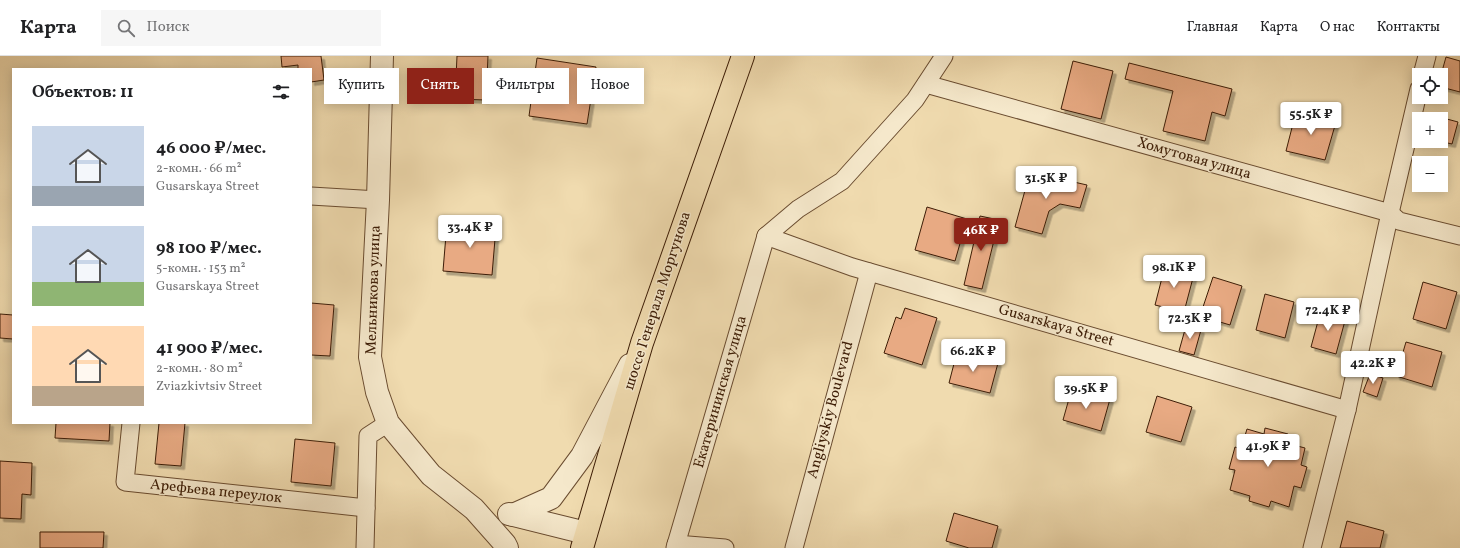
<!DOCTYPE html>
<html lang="ru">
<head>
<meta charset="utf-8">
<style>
	body { margin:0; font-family:Vollkorn,serif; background:#f6f6f6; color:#202124; height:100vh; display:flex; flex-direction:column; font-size:15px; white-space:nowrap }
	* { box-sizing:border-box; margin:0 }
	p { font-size:13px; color:#757577 }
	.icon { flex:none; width:22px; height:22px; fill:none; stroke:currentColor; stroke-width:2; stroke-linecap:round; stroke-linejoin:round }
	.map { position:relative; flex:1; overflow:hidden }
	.sheet { position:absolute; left:12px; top:12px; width:300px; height:356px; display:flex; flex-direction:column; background:#fff; border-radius:0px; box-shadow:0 2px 10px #0003 }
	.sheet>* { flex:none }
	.top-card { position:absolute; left:324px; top:12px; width:380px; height:36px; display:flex; gap:8px }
	.controls { position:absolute; left:1412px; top:12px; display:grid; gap:8px }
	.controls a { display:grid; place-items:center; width:36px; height:36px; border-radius:0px; background:#fff; box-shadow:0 2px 10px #0003; font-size:20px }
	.price { position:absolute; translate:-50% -34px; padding:0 9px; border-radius:4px; background:#fff; color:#222; font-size:13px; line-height:26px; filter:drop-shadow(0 1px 2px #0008) }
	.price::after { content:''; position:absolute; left:50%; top:24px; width:12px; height:9px; margin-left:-6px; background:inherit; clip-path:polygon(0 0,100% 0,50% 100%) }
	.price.on { background:#8f2418; color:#fff }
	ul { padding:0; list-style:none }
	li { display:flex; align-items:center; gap:12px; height:100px; padding:0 20px }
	li span { display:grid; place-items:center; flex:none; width:112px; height:80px; border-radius:0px; color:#555 }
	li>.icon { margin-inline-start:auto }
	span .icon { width:48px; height:48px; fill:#fffc; stroke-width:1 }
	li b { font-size:17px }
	h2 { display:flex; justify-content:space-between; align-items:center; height:48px; padding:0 20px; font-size:17px }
	.chip { padding:0 14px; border-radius:0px; background:#fff; box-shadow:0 2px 10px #0003; font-size:14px; line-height:36px }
	.chip.on { background:#8f2418; color:#fff }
	header { display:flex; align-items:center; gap:24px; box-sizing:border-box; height:56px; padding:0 20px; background:#fff; border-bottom:1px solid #e0e0e0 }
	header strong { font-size:19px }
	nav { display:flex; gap:22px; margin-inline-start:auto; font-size:14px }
	.search { width:280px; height:36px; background:#f6f6f6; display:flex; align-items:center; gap:10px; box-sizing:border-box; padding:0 14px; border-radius:0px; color:#757577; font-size:15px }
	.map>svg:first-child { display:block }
	.building { fill:#e8aa83; stroke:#3d1d06; filter:url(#shadow) }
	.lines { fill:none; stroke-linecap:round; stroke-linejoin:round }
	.minor-casing { stroke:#6a4c30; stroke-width:19 }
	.tertiary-casing { stroke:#6a4c30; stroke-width:24 }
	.primary-casing { stroke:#3d1d06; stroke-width:24 }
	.minor { stroke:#f5e8cb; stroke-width:17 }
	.tertiary { stroke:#f5e8cb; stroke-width:22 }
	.primary { stroke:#f0dbaf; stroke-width:22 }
	.labels { text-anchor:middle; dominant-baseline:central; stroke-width:3; stroke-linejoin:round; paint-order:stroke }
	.street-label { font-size:15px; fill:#3d1d06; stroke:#f5e8cb }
</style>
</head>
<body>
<header>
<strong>Карта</strong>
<div class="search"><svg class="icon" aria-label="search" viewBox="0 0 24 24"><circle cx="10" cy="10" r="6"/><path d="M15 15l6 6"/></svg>Поиск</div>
<nav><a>Главная</a><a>Карта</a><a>О нас</a><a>Контакты</a></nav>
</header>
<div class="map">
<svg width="1460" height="492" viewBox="0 0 1460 492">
	<defs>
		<filter id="shadow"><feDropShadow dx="3.5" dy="3.5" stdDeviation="0" flood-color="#0004"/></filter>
	</defs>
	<rect width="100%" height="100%" fill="#f0dbaf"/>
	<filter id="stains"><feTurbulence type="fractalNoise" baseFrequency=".005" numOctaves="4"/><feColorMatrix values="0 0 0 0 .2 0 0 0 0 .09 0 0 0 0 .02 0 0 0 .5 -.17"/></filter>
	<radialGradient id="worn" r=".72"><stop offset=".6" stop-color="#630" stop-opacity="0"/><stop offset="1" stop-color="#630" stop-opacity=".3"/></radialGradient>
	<g class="building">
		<path d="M281 0H321L324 24 311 26V13H298V9L282 11Z"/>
		<path d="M457 0H488L486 44 455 43Z"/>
		<path d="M1446 1 1460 5V36L1441 31V19Z"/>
		<path d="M537 2 596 11 587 68 529 60Z"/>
		<path d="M1073 5 1113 15 1101 63 1061 53Z"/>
		<path d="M1129 7 1232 33 1225 60 1212 56 1205 85 1163 75 1173 35 1125 23Z"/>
		<path d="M1296 56 1336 66 1325 104 1286 95Z"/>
		<path d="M1432 59 1458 66 1452 88 1439 85H1441V63H1430Z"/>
		<path d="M1030 116 1087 129 1080 152 1060 148 1049 155 1042 178 1015 171Z"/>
		<path d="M927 151 967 163 955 205 915 194Z"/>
		<path d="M980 160 999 164 982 233 964 229Z"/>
		<path d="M447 167 496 171 492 219 443 215Z"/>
		<path d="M1165 210 1194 218 1184 256 1155 249Z"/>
		<path d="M1213 221 1242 230 1230 269 1200 260Z"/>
		<path d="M1423 226 1457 236 1446 273 1413 263Z"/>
		<path d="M1265 238 1294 246 1285 282 1256 274Z"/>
		<path d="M311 247 334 249 330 300 311 299Z"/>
		<path d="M905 252 937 262 922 309 884 297 896 261 901 263Z"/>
		<path d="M1321 254 1346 261 1336 298 1311 291Z"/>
		<path d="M0 258 13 259V283L0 282Z"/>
		<path d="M1186 270 1201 274 1194 299 1179 295Z"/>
		<path d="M1406 286 1442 296 1432 331 1396 320Z"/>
		<path d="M957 296 998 307 990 337 949 327Z"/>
		<path d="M1370 318 1383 322 1377 341 1363 336Z"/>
		<path d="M1072 332 1110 343 1101 375 1063 364Z"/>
		<path d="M1157 340 1192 351 1181 386 1146 376Z"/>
		<path d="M56 367H110L109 385 55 382Z"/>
		<path d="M159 367H185L181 410 155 408Z"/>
		<path d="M1265 372 1288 378 1286 387 1305 392 1301 409 1307 411 1301 432 1294 430 1289 451 1271 445 1269 451 1249 445 1250 440 1230 434 1235 414 1229 413 1235 391 1241 393 1247 373 1264 378Z"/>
		<path d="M295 383 335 387 331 430 291 426Z"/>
		<path d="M0 405 32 407 31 439 22 438 21 463 0 462Z"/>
		<path d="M954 457 998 470 992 492H969L946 485Z"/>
		<path d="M1347 465 1384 475 1380 492H1340Z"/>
		<path d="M40 476H104L103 492H40Z"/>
	</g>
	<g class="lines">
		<g class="minor-casing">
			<g id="minor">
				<path d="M1422 19 1427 0"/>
				<path d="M926 28 1390 157 1399 165 1460 180"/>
				<path d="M311 140 378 144"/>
				<path d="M766 180 852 211 1347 354"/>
				<path d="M766 180 798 153 842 125 915 44 944 0"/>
				<path d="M131 367 125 426 366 452"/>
				<path d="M676 488 725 492"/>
				<path d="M365 492 368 380 388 367"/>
				<path d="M675 492 766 180"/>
				<path d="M794 492 869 216"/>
				<path d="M1312 492 1347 354 1390 157 1419 33"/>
			</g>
		</g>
		<g class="tertiary-casing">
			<g id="tertiary">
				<path d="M382 0 378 144 370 301 377 336 388 367 431 419 474 453 505 488 507 492"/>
				<path d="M509 458 586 477"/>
				<path d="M513 459 551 442 582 400 630 309"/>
			</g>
		</g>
		<g class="primary-casing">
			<path id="primary" d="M582 492 642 287 743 0"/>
		</g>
		<use href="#minor" class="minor"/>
		<use href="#tertiary" class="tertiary"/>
		<use href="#primary" class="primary"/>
	</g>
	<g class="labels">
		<g class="street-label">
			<text transform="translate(1194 103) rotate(16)">Хомутовая улица</text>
			<text transform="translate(374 234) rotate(-88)">Мельникова улица</text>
			<text transform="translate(658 245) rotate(-72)">шоссе Генерала Моргунова</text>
			<text transform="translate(1056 270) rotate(16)">Gusarskaya Street</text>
			<text transform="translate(721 336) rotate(-74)">Екатерининская улица</text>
			<text transform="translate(831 354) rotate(-75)">Angliyskiy Boulevard</text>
			<text transform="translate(216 436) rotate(6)">Арефьева переулок</text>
		</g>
	</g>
	<rect width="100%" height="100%" filter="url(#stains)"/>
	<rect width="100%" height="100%" fill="url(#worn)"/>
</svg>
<div class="controls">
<a><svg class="icon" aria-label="locate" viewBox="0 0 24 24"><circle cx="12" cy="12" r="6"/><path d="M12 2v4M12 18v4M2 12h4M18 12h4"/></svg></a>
<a>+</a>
<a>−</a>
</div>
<b class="price" style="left:1311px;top:80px">55.5K ₽</b>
<b class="price" style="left:1046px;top:144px">31.5K ₽</b>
<b class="price" style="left:470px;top:193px">33.4K ₽</b>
<b class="price on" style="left:981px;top:196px">46K ₽</b>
<b class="price" style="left:1174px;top:233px">98.1K ₽</b>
<b class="price" style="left:1328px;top:276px">72.4K ₽</b>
<b class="price" style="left:1190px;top:284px">72.3K ₽</b>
<b class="price" style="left:973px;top:317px">66.2K ₽</b>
<b class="price" style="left:1373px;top:329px">42.2K ₽</b>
<b class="price" style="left:1086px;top:354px">39.5K ₽</b>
<b class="price" style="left:1268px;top:412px">41.9K ₽</b>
<div class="top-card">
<a class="chip">Купить</a>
<a class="chip on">Снять</a>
<a class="chip">Фильтры</a>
<a class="chip">Новое</a>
</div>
<section class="sheet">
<h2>Объектов: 11<svg class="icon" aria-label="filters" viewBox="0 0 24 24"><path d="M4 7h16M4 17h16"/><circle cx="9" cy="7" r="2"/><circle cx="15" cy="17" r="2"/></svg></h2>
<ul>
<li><span style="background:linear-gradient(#c9d6e8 75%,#9aa5b1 0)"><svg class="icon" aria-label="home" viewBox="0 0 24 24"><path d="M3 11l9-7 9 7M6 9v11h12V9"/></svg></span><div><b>46 000 ₽/мес.</b><p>2-комн. · 66 m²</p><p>Gusarskaya Street</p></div></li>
<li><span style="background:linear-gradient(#c9d6e8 70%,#8fb573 0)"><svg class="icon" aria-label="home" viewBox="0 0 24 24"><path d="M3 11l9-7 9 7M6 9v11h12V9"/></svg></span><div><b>98 100 ₽/мес.</b><p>5-комн. · 153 m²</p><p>Gusarskaya Street</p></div></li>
<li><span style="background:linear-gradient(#ffd9b3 75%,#b9a48a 0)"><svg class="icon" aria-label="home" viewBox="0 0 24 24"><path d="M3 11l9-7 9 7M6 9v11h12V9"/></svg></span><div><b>41 900 ₽/мес.</b><p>2-комн. · 80 m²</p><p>Zviazkivtsiv Street</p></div></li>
</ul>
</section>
</div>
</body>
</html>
